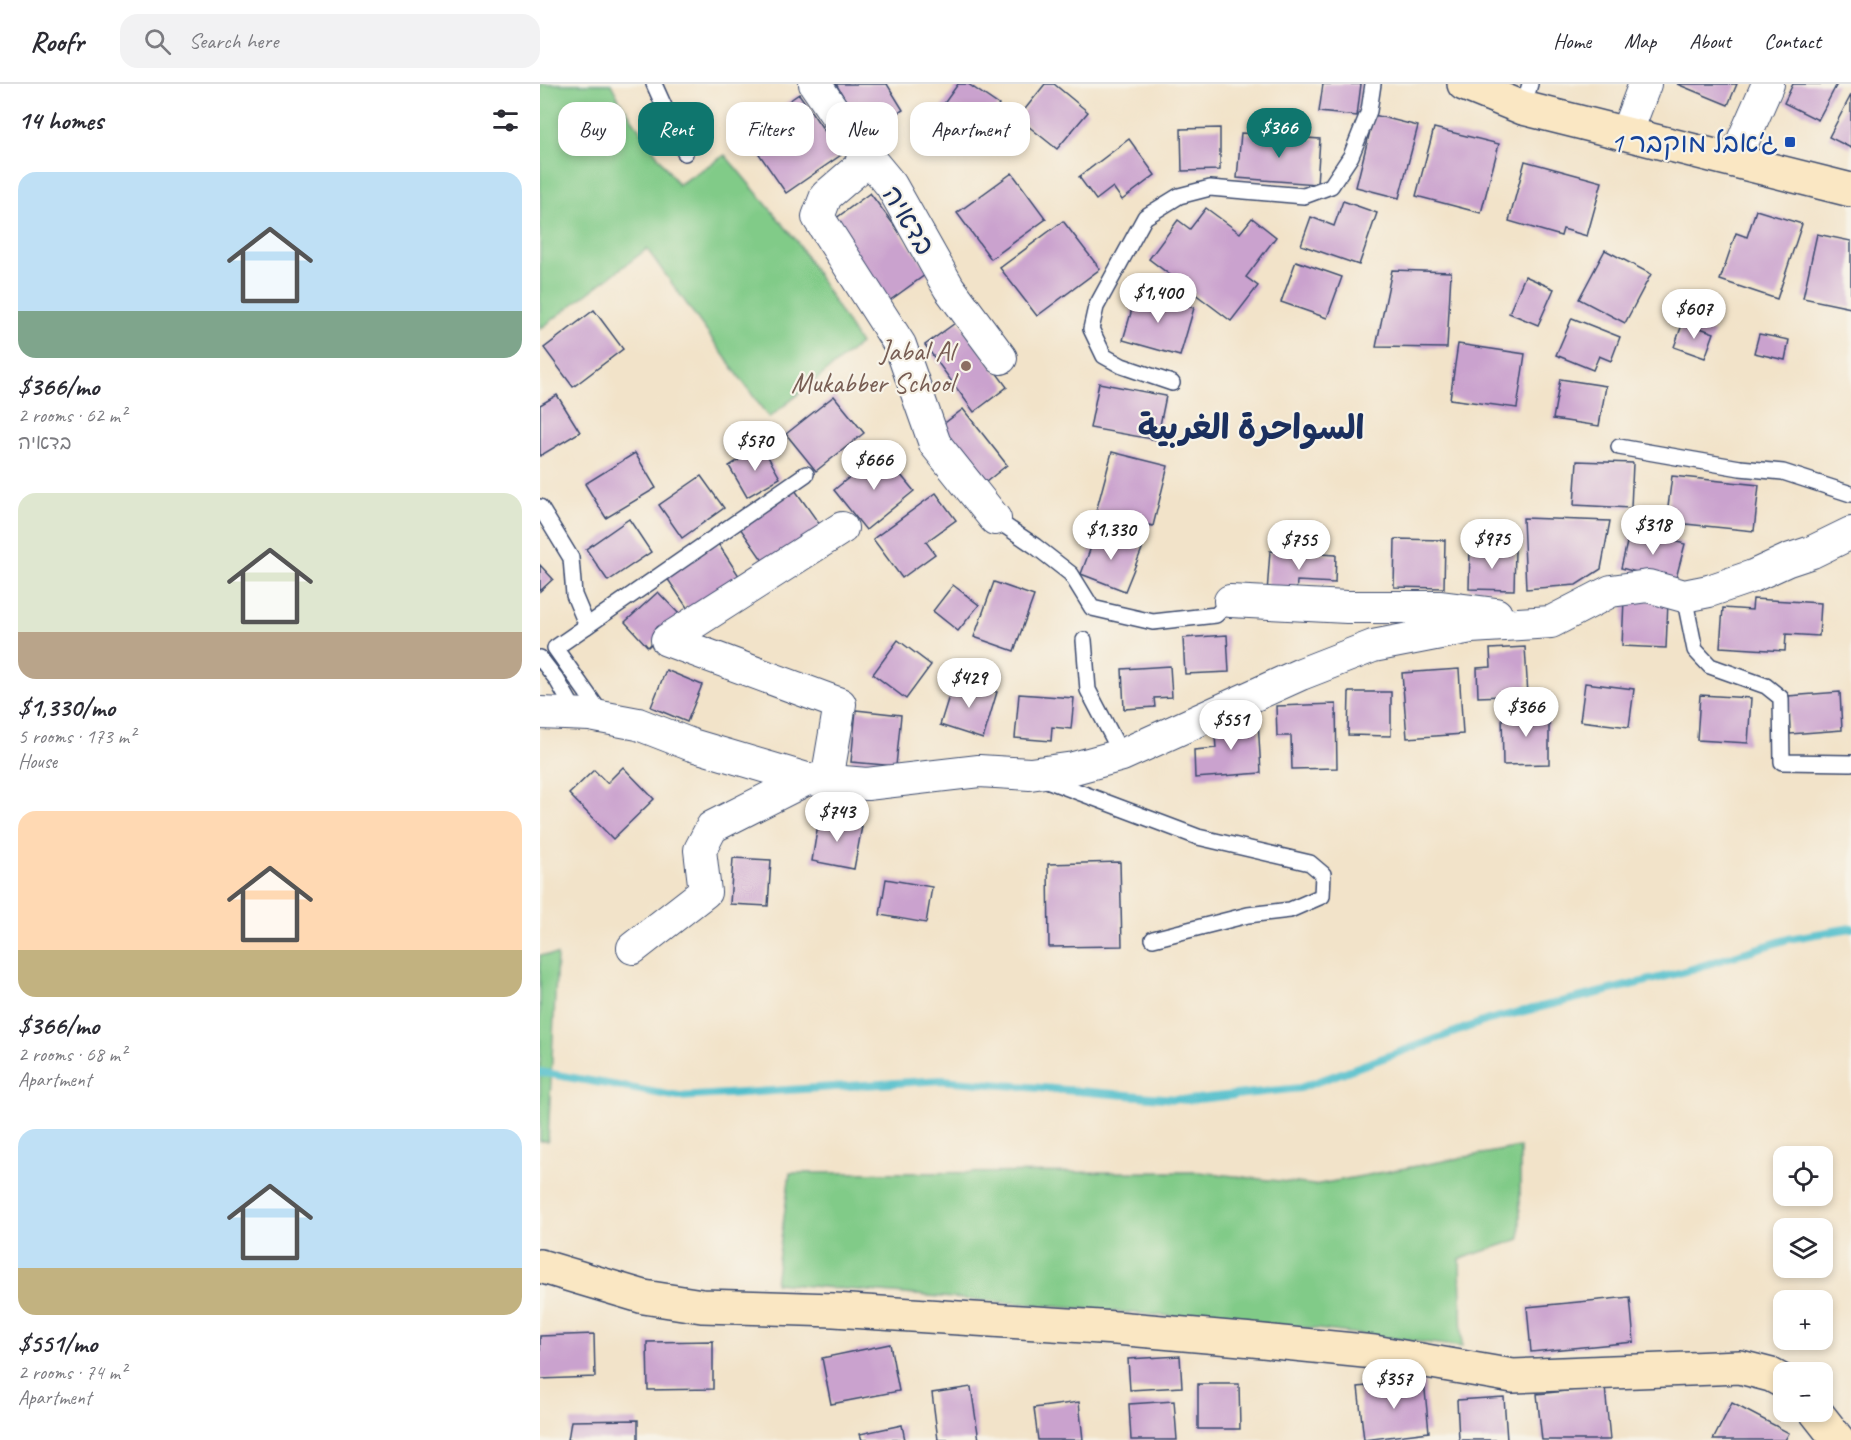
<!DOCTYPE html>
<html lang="en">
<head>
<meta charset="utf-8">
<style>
	body { margin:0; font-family:Caveat,"Playpen Sans Arabic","Playpen Sans Hebrew",sans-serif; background:#f2f2f3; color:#2b2b33; height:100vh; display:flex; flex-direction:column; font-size:22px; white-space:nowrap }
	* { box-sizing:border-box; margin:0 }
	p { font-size:20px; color:#7c7c81 }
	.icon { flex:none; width:33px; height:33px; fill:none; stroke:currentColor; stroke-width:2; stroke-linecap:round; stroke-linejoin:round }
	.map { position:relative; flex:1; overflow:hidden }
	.drawer { display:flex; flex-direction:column; background:#fff; width:540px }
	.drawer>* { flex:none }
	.banner { position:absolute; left:18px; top:18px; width:570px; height:54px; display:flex; gap:12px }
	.fabs { position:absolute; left:1233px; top:1062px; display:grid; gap:12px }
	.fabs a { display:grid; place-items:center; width:60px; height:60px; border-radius:12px; background:#fff; box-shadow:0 3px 9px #0003; font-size:30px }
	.price { position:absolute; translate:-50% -51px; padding:0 14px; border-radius:21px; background:#fff; color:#222; font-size:20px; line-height:39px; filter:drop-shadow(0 2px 3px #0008) }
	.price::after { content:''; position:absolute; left:50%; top:36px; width:18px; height:14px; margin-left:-9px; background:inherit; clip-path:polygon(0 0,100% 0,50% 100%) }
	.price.active { background:#0f766e; color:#fff }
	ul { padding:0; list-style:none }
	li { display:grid; align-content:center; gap:12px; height:318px; padding:0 18px }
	li span { display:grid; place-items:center; height:186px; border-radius:18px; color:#555 }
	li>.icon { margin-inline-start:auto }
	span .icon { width:108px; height:108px; fill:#fffc; stroke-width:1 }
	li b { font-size:26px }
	h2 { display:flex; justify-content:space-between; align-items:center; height:72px; padding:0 18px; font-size:26px }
	.pill { padding:0 21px; border-radius:18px; background:#fff; box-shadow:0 3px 9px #0003; font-size:21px; line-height:54px }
	.pill.active { background:#0f766e; color:#fff }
	header { display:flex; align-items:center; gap:36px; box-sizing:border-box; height:84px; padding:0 30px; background:#fff; border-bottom:2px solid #e1e1e2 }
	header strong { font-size:28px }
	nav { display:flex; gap:33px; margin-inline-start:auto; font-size:21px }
	.search { width:420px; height:54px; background:#f2f2f3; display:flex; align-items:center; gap:15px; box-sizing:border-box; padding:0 21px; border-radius:18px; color:#7c7c81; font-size:22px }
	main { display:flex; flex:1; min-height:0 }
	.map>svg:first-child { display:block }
	.green { fill:#81cb88; stroke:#4e7d73; stroke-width:1.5 }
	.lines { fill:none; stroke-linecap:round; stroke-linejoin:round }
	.stream { stroke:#52bfcc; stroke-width:8 }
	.building { fill:#caa2ce }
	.lane-casing { stroke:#3b4a6e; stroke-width:18 }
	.street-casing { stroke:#3b4a6e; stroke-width:34 }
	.secondary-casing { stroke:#3b4a6e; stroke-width:36 }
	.lane { stroke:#fff; stroke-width:15 }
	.street { stroke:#fff; stroke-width:32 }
	.secondary { stroke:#fae7c3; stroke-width:33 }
	.transit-dot { fill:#1a4fb4; stroke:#f7f3e8; stroke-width:2 }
	.education-dot { fill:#8d6e63; stroke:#f7f3e8; stroke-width:2 }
	.labels { text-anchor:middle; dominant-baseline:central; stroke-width:4.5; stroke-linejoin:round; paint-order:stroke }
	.transit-label { font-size:28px; fill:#164399; stroke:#f7f3e8; text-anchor:end }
	.street-label { font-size:28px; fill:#1b2f5e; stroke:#f7f3e8 }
	.education-label { font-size:28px; fill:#785e54; stroke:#f7f3e8; text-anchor:end }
	.district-label { font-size:34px; font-weight:bold; fill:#1b2f5e; stroke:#f7f3e8 }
</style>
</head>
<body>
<header>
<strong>Roofr</strong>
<div class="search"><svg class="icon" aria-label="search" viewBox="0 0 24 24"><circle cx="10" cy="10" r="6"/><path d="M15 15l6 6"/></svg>Search here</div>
<nav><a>Home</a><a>Map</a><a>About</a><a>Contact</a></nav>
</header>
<main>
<section class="drawer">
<h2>14 homes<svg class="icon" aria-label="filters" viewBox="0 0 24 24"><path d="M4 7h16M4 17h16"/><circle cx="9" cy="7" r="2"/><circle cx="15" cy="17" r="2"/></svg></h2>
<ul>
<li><span style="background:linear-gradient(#bfe0f5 75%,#7fa58c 0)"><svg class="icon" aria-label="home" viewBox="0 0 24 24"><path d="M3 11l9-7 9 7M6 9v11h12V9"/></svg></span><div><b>$366/mo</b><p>2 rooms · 62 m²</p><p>בדאיה</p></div></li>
<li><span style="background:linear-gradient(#dfe7d0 75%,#b9a48a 0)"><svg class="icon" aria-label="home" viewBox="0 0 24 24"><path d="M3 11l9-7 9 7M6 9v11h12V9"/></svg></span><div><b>$1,330/mo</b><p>5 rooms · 173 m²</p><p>House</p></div></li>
<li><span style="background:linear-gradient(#ffd9b3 75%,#c2b280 0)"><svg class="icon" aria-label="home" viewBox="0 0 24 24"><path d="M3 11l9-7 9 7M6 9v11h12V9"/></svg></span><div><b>$366/mo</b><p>2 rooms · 68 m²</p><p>Apartment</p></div></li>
<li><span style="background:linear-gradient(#bfe0f5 75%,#c2b280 0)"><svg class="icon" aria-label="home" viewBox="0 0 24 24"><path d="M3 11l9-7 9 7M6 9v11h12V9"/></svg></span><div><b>$551/mo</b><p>2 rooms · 74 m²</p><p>Apartment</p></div></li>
</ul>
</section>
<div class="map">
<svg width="1311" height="1356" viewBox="0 0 1311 1356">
	<rect width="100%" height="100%" fill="#f7f3e8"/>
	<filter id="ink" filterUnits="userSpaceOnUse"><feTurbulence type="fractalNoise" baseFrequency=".0167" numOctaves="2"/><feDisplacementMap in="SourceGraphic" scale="12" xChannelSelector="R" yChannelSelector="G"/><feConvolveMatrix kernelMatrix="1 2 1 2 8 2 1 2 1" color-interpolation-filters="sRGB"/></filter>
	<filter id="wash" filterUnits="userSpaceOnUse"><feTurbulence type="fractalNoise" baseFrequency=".008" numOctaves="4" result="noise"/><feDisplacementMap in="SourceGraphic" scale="24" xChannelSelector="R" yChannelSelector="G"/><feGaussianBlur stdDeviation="1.35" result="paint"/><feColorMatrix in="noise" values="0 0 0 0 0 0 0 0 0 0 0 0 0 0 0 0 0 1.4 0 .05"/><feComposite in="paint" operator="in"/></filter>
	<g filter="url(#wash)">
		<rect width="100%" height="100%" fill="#f2e3c9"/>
		<g class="green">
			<path d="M0 0H71L80 17 138 101 185 71 256 156 320 260 229 334 107 165 0 245Z"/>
			<path d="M0 871H17L8 1057H0Z"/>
			<path d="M980 1063V1155L920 1175 922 1263 769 1244 235 1199 250 1089 659 1088 774 1101Z"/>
		</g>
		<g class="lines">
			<path class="stream" d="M0 988 139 1013 402 996 648 1016 760 1004 948 936 1139 889 1248 855 1311 844"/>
		</g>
		<g id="blocks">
			<g class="building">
				<path d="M296 0H347L363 26 325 49Z"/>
				<path d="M418 0H428L459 21 432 62 393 35Z"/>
				<path d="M505 0H514L548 28 517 65 478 34Z"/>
				<path d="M783 0H821L817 32 779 28Z"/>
				<path d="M1137 0H1197L1188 21Z"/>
				<path d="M1253 0H1297L1278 36 1244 19Z"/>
				<path d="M259 10 301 71 246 109 204 48Z"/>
				<path d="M1311 11V64L1289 53Z"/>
				<path d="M834 31 878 42 859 114 816 103Z"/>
				<path d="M680 44V86L642 87 641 45Z"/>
				<path d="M894 44 959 60 941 129 876 112Z"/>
				<path d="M701 49 780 55 777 100 697 94Z"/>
				<path d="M589 55 615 91 582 116 573 103 556 116 539 93Z"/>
				<path d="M985 77 1062 98 1047 152 1023 145 1021 152 969 137Z"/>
				<path d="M472 89 506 135 451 175 417 129Z"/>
				<path d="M330 109 389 188 349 217 291 138Z"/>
				<path d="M803 117 837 129 819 181 761 161 771 133 794 142Z"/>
				<path d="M666 124 700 149 712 134 736 153 706 193 718 202 691 237 609 175 638 136 650 145Z"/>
				<path d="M1216 126 1262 140 1237 215 1180 196 1196 149 1207 153Z"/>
				<path d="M523 137 560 185 497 232 460 184Z"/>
				<path d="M1277 150 1311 157V224L1263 214Z"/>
				<path d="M1065 166 1111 190 1085 239 1039 215Z"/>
				<path d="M756 177 802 193 787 234 741 218Z"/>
				<path d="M852 186 911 188 907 264 836 263Z"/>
				<path d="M985 192 1014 205 998 241 969 229Z"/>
				<path d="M597 208 654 224 640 272 583 256Z"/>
				<path d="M54 226 83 265 33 303 4 264Z"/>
				<path d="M1032 234 1080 253 1071 277 1059 272 1053 286 1016 271Z"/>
				<path d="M418 237 467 303 434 328 385 261Z"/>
				<path d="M1143 238 1174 249 1165 274 1134 263Z"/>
				<path d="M1219 250 1249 256 1245 276 1214 269Z"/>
				<path d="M918 260 985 270 977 324 910 315Z"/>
				<path d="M1020 295 1066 302 1059 342 1013 335Z"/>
				<path d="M559 299 626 312 617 356 550 344Z"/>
				<path d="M17 311 40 348 0 372V321Z"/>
				<path d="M294 312 324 349 276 387 246 350Z"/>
				<path d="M423 325 467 381 446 398 401 342Z"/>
				<path d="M222 362 240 394 207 413 189 382Z"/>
				<path d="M341 367 374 407 326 446 294 406Z"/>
				<path d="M572 368 628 382 613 442 556 428Z"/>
				<path d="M95 369 116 404 66 434 45 400Z"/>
				<path d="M1037 377 1093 379 1091 424 1034 421Z"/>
				<path d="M161 392 184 424 142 454 119 421Z"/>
				<path d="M1132 392 1219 401 1214 447 1126 438Z"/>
				<path d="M255 406 285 448 230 487 200 444Z"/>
				<path d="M396 409 416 436 386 458 395 470 362 494 333 455Z"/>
				<path d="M983 434 1070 437 1061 485 1036 501 986 505Z"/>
				<path d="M89 435 111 468 68 497 46 465Z"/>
				<path d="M1090 446 1145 460 1135 498 1081 484Z"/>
				<path d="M557 447 602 465 585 507 541 490Z"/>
				<path d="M855 455 905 456 904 504 854 503Z"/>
				<path d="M177 458 203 498 152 531 125 491Z"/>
				<path d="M930 465 975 466 974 506 929 505Z"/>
				<path d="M730 467 796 471 795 499 757 497 756 511 727 509Z"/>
				<path d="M0 481 13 495 0 507Z"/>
				<path d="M454 498 494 512 474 567 434 553Z"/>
				<path d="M413 501 439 521 418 547 393 527Z"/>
				<path d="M118 508 141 532 108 563 85 538Z"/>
				<path d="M1084 515 1128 517 1126 564 1082 562Z"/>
				<path d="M1213 515 1281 519 1279 552 1246 550 1245 567 1180 563 1183 524 1212 526Z"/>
				<path d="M687 551 689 588 645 590 643 554Z"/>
				<path d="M358 556 391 581 366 615 333 590Z"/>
				<path d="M985 563 988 611 938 613 937 584 951 583 950 565Z"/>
				<path d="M630 582 632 613 614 614 615 623 584 625 582 585Z"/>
				<path d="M919 585 923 650 867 654 862 589Z"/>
				<path d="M126 586 162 601 147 638 111 623Z"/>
				<path d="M414 596 457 608 443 655 400 641Z"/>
				<path d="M1045 599 1094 605 1089 643 1040 637Z"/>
				<path d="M809 608H851V652L808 651Z"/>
				<path d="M1300 608 1302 646 1250 650 1248 612Z"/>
				<path d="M479 610 534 614 531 645 512 643 511 657 475 654Z"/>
				<path d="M1160 611 1211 614 1208 659 1157 656Z"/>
				<path d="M796 620 797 684 752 685 751 652H737L736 622Z"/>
				<path d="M316 626 361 631 356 682 311 678Z"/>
				<path d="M962 628H1009V680L963 681Z"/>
				<path d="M718 636 721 689 655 694 654 666 676 664 674 639Z"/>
				<path d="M83 683 114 715 73 755 29 710 54 686 67 699Z"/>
				<path d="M279 734 322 742 314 785 272 777Z"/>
				<path d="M193 774 231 776 228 822 190 820Z"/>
				<path d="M580 778 582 862 509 863 508 780Z"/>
				<path d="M346 795 392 803 386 839 340 831Z"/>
				<path d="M1090 1213 1094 1258 991 1268 987 1223Z"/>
				<path d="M54 1250 55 1293 0 1295V1252Z"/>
				<path d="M173 1257V1305L108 1306 107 1258Z"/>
				<path d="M350 1260 359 1307 291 1320 282 1274Z"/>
				<path d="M640 1272 642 1303 590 1306 588 1275Z"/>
				<path d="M884 1296 889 1348 824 1356 818 1303Z"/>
				<path d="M658 1300H699L700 1345H658Z"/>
				<path d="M431 1303 439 1356H398L392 1309Z"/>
				<path d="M1065 1303 1070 1356H1002L997 1310Z"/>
				<path d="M964 1313 967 1356H919L917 1316Z"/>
				<path d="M634 1317 637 1356H591L589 1320Z"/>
				<path d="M539 1318 543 1356H498L494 1324Z"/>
				<path d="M1192 1319 1249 1349 1245 1356H1173Z"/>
				<path d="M98 1336V1356H28L31 1337Z"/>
				<path d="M362 1341 365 1356H322L320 1350Z"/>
			</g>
		</g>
	</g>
	<g filter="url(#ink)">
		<use href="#blocks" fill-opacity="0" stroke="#3b4a6e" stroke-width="1.5"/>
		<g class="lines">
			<g class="lane-casing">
				<g id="lane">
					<path d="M114 0 145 69"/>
					<path d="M983 24 990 0"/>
					<path d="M632 299 582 282 564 272 551 245 556 223 605 133 639 112 670 104 764 112 791 102 811 72 829 27 833 0"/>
					<path d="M1079 363 1200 384 1243 388 1311 410"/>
					<path d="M0 423 31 474 34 511 47 542"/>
					<path d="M455 435 495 462 531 490 552 524 613 538 676 531 690 517"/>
					<path d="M1144 512 1155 566 1170 582 1226 602 1241 614 1242 678 1311 679"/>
					<path d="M544 556 548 606 582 671"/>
					<path d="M0 574 17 596 37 631"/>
					<path d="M63 632 15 564 266 390"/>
					<path d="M504 695 658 753 770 779 783 790 782 812 750 826 708 831 613 855"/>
				</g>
			</g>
			<g class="street-casing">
				<g id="street">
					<path d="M275 0 312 54 351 101 409 204 461 274"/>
					<path d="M1086 50 1105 0"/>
					<path d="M329 75 286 112 278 133 360 261 395 360 455 435"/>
					<path d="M1194 77 1228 0"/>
					<path d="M690 517 807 523H901L956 530"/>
					<path d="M0 629 50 631 98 640 152 661 267 695 327 700 439 687 490 690 534 684 582 671 761 590 833 562 931 543 1011 538 1071 507 1108 502 1144 512 1169 507 1213 492 1248 476 1272 468 1311 449"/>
					<path d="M287 696 300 620 127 556 302 444"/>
					<path d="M93 864 165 808 160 766 172 743 267 695"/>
				</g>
			</g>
			<g class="secondary-casing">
				<g id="secondary">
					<path d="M924 0 983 24 1311 106"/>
					<path d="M0 1182 104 1213 162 1222 294 1226 576 1244 713 1256 834 1268 973 1292 1200 1283 1231 1291 1244 1298"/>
					<path d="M1276 1328 1298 1356"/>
				</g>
			</g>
			<use href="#lane" class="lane"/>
			<use href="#street" class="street"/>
			<use href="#secondary" class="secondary"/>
		</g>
	</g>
	<rect class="transit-dot" x="1244" y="52" width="12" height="12" rx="3"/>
	<circle class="education-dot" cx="426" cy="282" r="6"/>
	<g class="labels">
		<g class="transit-label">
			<text x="1238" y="58">ג׳אבל מוקבר 1</text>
		</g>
		<g class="street-label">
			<text transform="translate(369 136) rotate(59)">בדאיה</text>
		</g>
		<g class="education-label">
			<text x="414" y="266">Jabal Al<tspan x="414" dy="32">Mukabber School</tspan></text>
		</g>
		<g class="district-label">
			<text x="711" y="343">السواحرة الغربية</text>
		</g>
	</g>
</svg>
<div class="fabs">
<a><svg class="icon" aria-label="locate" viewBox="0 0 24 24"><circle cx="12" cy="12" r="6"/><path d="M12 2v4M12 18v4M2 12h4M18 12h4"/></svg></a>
<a><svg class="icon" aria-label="layers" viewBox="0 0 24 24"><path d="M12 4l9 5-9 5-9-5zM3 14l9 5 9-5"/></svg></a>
<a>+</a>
<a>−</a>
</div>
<b class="price active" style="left:739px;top:75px">$366</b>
<b class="price" style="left:618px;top:240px">$1,400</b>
<b class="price" style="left:1154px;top:256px">$607</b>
<b class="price" style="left:215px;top:388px">$570</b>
<b class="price" style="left:334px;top:407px">$666</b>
<b class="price" style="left:1113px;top:472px">$318</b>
<b class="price" style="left:571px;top:477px">$1,330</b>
<b class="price" style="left:952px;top:486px">$975</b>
<b class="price" style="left:759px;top:487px">$755</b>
<b class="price" style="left:429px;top:625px">$429</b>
<b class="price" style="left:986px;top:654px">$366</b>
<b class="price" style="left:691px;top:667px">$551</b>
<b class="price" style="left:297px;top:759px">$743</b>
<b class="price" style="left:854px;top:1326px">$357</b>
<div class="banner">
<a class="pill">Buy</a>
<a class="pill active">Rent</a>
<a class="pill">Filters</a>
<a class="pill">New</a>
<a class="pill">Apartment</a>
</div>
</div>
</main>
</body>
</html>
